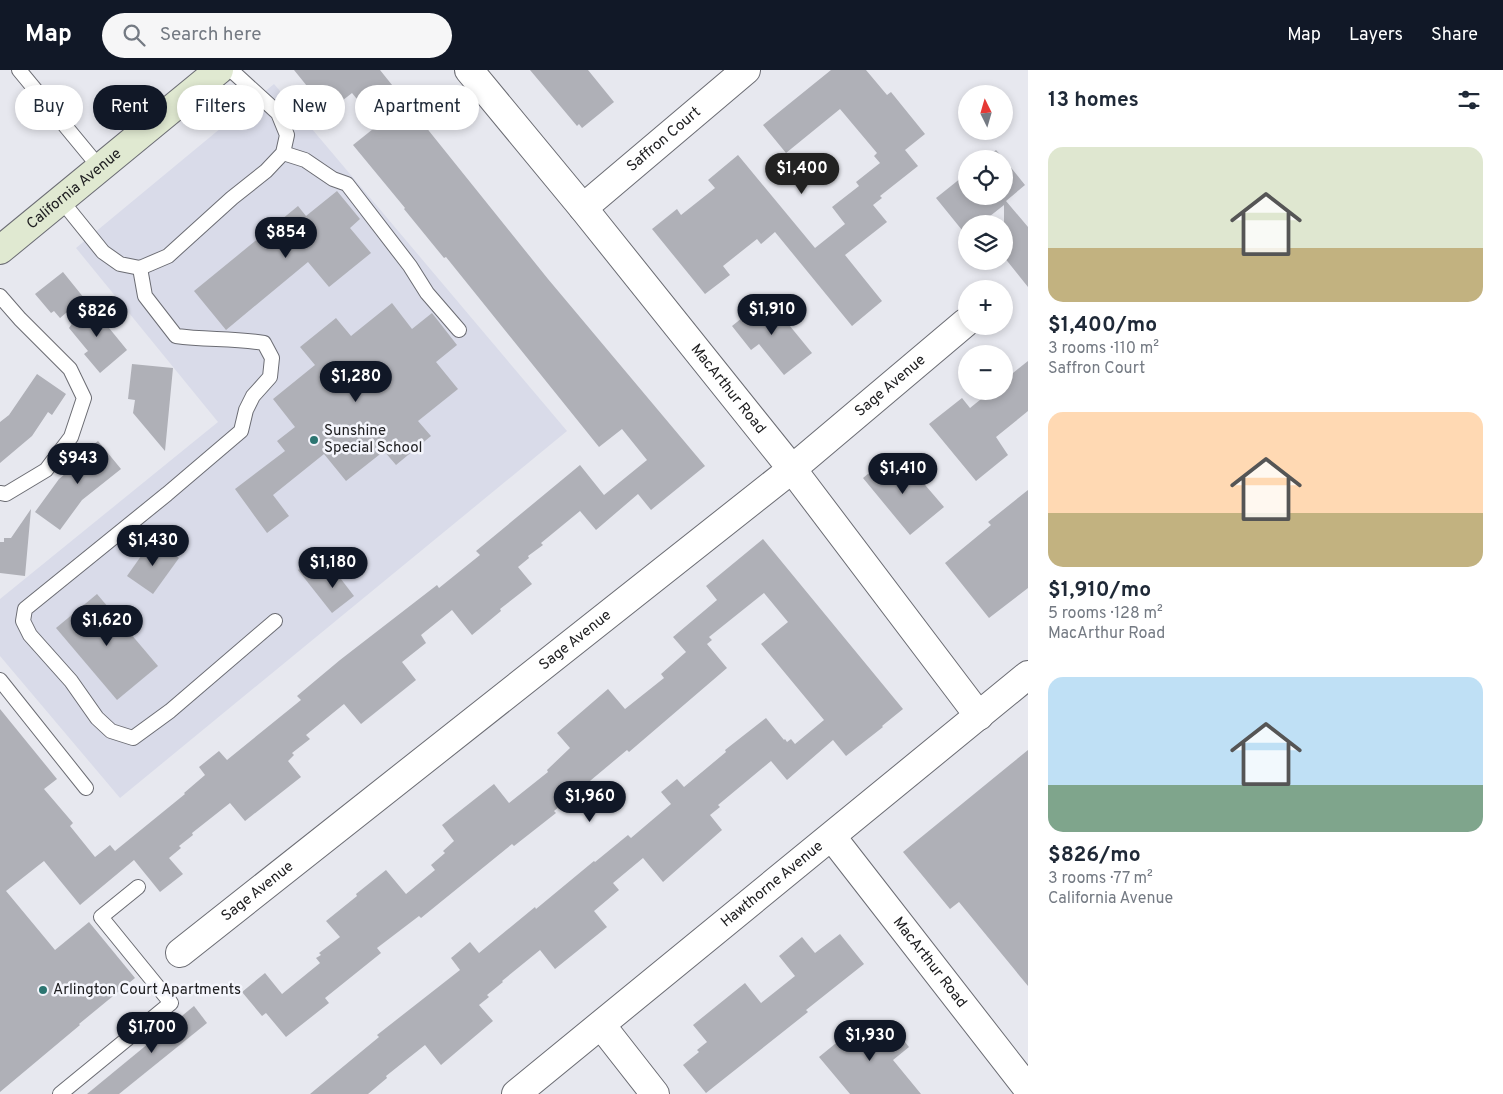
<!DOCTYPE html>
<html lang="en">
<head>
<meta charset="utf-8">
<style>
	body { margin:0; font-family:Overpass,sans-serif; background:#f6f6f7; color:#1f2937; height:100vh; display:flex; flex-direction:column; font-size:19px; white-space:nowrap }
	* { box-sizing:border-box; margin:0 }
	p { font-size:16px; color:#747a83 }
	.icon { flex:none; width:28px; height:28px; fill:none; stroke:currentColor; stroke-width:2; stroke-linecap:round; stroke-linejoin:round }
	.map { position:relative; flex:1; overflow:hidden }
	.details { display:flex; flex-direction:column; background:#fff; width:475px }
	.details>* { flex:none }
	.banner { position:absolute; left:15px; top:15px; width:475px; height:45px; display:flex; gap:10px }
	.needle { width:32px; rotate:355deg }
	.controls { position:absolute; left:958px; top:15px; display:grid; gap:10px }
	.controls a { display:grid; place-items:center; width:55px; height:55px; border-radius:50%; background:#fff; box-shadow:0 2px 8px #0003; font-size:25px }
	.price { position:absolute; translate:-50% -42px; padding:0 11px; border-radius:18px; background:#111827; color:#fff; font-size:16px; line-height:32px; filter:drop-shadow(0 1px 2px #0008) }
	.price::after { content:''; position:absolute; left:50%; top:30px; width:15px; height:11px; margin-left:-8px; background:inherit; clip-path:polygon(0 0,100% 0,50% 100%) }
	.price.active { background:#222; color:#fff }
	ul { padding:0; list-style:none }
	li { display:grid; align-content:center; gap:10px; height:265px; padding:0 20px }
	li span { display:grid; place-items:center; height:155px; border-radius:15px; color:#555 }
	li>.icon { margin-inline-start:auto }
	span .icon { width:90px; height:90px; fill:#fffc; stroke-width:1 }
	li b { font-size:21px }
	h2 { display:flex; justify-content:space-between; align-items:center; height:60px; padding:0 20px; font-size:21px }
	.tag { padding:0 18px; border-radius:22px; background:#fff; box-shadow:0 2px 8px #0003; font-size:18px; line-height:45px }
	.tag.active { background:#111827; color:#fff }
	header { display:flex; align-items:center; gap:30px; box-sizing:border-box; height:70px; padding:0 25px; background:#111827; color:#fff }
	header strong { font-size:24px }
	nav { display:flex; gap:28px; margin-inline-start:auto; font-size:18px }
	.search { width:350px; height:45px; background:#f6f6f7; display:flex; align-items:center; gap:12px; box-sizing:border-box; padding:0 18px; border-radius:28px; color:#747a83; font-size:19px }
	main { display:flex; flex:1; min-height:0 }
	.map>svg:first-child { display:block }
	.built { fill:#d9dbe9 }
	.building { fill:#afb0b7 }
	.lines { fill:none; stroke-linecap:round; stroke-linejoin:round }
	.lane-casing { stroke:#6b6c73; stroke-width:16 }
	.street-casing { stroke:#6b6c73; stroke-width:30 }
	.secondary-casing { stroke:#6b6c73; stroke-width:30 }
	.lane { stroke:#fff; stroke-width:14 }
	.street { stroke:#fff; stroke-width:28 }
	.secondary { stroke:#e0e9d1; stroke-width:28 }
	.poi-dot { fill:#2c7571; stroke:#f4f5fc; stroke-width:2 }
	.labels { text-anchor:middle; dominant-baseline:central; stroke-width:5; stroke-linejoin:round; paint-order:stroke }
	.street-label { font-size:15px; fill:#202022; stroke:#f4f5fc }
	.poi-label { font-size:15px; fill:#202022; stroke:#f4f5fc; text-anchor:start }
</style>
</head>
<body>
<header>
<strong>Map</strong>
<div class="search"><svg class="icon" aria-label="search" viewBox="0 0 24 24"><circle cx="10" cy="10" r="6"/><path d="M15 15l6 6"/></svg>Search here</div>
<nav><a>Map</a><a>Layers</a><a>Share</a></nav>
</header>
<main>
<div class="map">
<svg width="1028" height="1024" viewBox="0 0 1028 1024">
	<rect width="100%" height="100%" fill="#e7e8ef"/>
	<path class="built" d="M274 14 567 361 120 728 0 586V529L218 352 76 178Z"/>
	<g class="building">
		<path d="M294 0H380L548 209 705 396 651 440 638 424 596 460 580 441 541 473 543 475 528 486 529 488 518 497 532 514 500 539 501 541 472 565 452 540 421 565 426 573 402 592 416 610 361 654 344 634 306 665 310 669 292 683 294 685 288 691 301 707 245 751 230 733 192 763 193 765 179 776 181 778 169 788 183 804 160 822 134 790 80 835 44 791 6 821 55 880 89 852 135 908 79 954 80 955 0 1022V639L57 709 44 719 73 753 70 756 95 787 110 775 115 781 185 724 184 723 205 705 199 697 219 681 227 690 301 630 297 626 340 590 437 515 439 518 480 485 476 481 580 395 604 425 647 390 622 359 599 377 446 187 444 188 404 139 405 138 353 75 378 55 352 23 328 42Z"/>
		<path d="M530 0H588L614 32 582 58 579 54 577 56Z"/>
		<path d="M831 0H866L887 25 891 22 925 64 905 80 918 96 880 126 882 128 873 135 887 152 845 185 882 231 852 256 775 162 761 174 757 169 723 196 730 205 705 224 652 159 677 139 681 145 715 118 708 110 738 85 815 178 845 154 832 137 859 116 856 112 880 93 874 86 877 83 840 39 786 83 763 55Z"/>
		<path d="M996 80 1004 89H985Z"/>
		<path d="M1004 89 1025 115 1006 131 1028 157V217L1004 187V135L980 154H966V165L936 128 966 104V126H1004Z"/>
		<path d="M337 121 360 149 350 158 371 183 329 217 308 192 226 260 194 221 298 136 306 146Z"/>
		<path d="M63 202 84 228 60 248 54 241 51 243 35 224Z"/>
		<path d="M767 228 812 283 784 305 759 274 751 280 732 256Z"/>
		<path d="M87 231 127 280 100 303 84 284 88 281 69 258Z"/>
		<path d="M392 233 412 259 432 243 457 275 436 292 458 319 418 351 431 366 396 395 384 381 346 411 324 384 273 425 289 446 267 463 235 419 285 381 277 371 295 357 273 329 315 295 300 277 336 248 351 266Z"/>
		<path d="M1028 291V341L996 367 1008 385 976 411 929 354 962 328 970 338 991 321H1004V310Z"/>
		<path d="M132 294 173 298 165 381 133 343 135 330 128 329Z"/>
		<path d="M37 304 66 324 52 345 48 342 32 366 0 393V352L9 345Z"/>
		<path d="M98 371 121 399 82 430 60 460 35 442 59 409 82 390 79 387Z"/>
		<path d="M892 384 916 413 920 409 944 437 910 465 863 408Z"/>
		<path d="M1028 420V518L989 548 945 493 991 455 988 452Z"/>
		<path d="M31 439 25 506 0 503V472H4V468H11Z"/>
		<path d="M153 469 179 488 153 524 127 506Z"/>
		<path d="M763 469 903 639 882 656 883 657 846 686 833 670 787 710 771 691 718 735 720 737 710 745 722 760 663 812 643 788 613 813 619 820 594 841 607 857 555 899 540 880 502 911 503 912 487 925 489 927 479 935 493 951 441 995 425 975 386 1006 387 1008 368 1024H310L379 967 377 965 460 900 451 888 470 872 479 883 535 837 536 839 594 791 595 792 628 765 631 768 671 734 661 722 677 709 684 717 726 682 725 680 766 648 784 670 785 669 787 672 791 669 795 674 824 650 761 574 788 552 764 523 709 567 712 570 707 574 727 598 629 682 627 680 554 741 556 743 514 776 512 774 421 848 419 846 377 878 381 883 325 928 329 933 286 967 266 943 262 946 242 922 265 903 282 924 320 893 316 888 321 885 319 883 340 867 326 851 357 826 356 824 386 800 406 824 435 800 431 795 445 783 443 781 454 771 442 755 494 714 509 733 548 702 547 700 570 678 557 663 608 619 625 639 664 608 661 604 686 582 673 567 717 530 706 516Z"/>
		<path d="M321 483 354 526 332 543 298 500Z"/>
		<path d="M97 524 158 596 117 630 56 558Z"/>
		<path d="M1028 680V916L959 832 950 839 903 782Z"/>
		<path d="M840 864 864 894 806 940 808 942 706 1023 683 995 699 982 697 980 707 972 693 955 745 913 761 933 795 906 779 886 802 867 815 883Z"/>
		<path d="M194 936 207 953 119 1024H87Z"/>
		<path d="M863 951 873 965 889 952 909 977 893 990 921 1024H850L819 987Z"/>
	</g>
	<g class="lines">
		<g class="lane-casing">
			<g id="lane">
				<path d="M19 0 100 98"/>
				<path d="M283 83 305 90 333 109 347 114 410 196 427 223 459 260"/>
				<path d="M61 130 103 182 120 194 140 198 168 186 232 128 266 101 283 83 287 65 278 43 231 0"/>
				<path d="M140 198 145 226 176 266C205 270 234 268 264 273L272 288 270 307 253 326 246 340 241 361 167 424 25 539 23 551 30 565 71 611 97 648 111 661 133 668 170 641 275 551"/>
				<path d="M0 226 20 249 70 299 84 328 71 367 46 400 6 424 0 423"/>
				<path d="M0 610 86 718"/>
				<path d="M60 1024 171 933 101 847 138 817"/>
			</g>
		</g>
		<g class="street-casing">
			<g id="street">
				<path id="s1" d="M469 0 583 138 792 399 979 646"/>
				<path id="s2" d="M583 138 746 0"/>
				<path id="s3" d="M832 767 1028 1019"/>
				<path id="s4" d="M180 883 792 399 965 253"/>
				<path d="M601 955 655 1024"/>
				<path id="s5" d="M516 1024 1028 605"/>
			</g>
		</g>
		<g class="secondary-casing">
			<g id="secondary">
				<path id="s6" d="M0 180 219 0"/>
			</g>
		</g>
		<use href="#lane" class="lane"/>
		<use href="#street" class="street"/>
		<use href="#secondary" class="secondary"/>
	</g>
	<g class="poi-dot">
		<circle cx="314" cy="370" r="5"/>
		<circle cx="43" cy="920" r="5"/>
	</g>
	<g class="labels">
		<g class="street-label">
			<text stroke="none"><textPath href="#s2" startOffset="106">Saffron Court</textPath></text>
			<text stroke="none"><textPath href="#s6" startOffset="96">California Avenue</textPath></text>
			<text stroke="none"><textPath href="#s4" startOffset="909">Sage Avenue</textPath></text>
			<text stroke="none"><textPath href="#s1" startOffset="411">MacArthur Road</textPath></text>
			<text stroke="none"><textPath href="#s4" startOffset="504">Sage Avenue</textPath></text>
			<text stroke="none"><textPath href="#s5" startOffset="331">Hawthorne Avenue</textPath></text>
			<text stroke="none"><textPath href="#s4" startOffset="99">Sage Avenue</textPath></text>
			<text stroke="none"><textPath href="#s3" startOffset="159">MacArthur Road</textPath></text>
		</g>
		<g class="poi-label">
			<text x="324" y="361">Sunshine<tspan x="324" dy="17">Special School</tspan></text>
			<text x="53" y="920">Arlington Court Apartments</text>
		</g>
	</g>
</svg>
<div class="controls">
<a><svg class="needle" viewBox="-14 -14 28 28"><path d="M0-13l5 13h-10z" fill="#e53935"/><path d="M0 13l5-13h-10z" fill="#747a83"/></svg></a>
<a><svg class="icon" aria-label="locate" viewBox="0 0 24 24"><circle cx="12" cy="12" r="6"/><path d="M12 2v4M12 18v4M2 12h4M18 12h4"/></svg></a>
<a><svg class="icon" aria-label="layers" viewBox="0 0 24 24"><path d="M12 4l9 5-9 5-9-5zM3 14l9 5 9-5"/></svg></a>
<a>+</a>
<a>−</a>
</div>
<b class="price active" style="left:802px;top:125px">$1,400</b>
<b class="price" style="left:286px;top:189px">$854</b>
<b class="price" style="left:772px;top:266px">$1,910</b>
<b class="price" style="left:97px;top:268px">$826</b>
<b class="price" style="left:356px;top:333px">$1,280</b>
<b class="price" style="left:78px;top:415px">$943</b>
<b class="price" style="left:903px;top:425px">$1,410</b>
<b class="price" style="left:153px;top:497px">$1,430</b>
<b class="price" style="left:333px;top:519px">$1,180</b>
<b class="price" style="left:107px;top:577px">$1,620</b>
<b class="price" style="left:590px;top:753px">$1,960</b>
<b class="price" style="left:152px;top:984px">$1,700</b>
<b class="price" style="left:870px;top:992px">$1,930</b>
<div class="banner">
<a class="tag">Buy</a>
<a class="tag active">Rent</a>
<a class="tag">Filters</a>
<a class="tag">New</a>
<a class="tag">Apartment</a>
</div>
</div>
<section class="details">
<h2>13 homes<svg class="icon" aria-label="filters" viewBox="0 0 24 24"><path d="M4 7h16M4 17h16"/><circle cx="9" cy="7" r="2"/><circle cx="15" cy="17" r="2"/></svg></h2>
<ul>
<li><span style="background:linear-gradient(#dfe7d0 65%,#c2b280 0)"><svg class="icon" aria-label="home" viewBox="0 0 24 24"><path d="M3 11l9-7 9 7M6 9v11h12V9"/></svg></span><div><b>$1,400/mo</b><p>3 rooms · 110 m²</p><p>Saffron Court</p></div></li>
<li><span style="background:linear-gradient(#ffd9b3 65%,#c2b280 0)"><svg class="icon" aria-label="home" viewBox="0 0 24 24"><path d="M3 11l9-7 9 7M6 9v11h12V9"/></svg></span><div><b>$1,910/mo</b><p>5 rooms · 128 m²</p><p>MacArthur Road</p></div></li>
<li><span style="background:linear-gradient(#bfe0f5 70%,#7fa58c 0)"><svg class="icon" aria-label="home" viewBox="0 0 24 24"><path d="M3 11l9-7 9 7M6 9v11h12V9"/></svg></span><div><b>$826/mo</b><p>3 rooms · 77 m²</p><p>California Avenue</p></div></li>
</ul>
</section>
</main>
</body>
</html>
